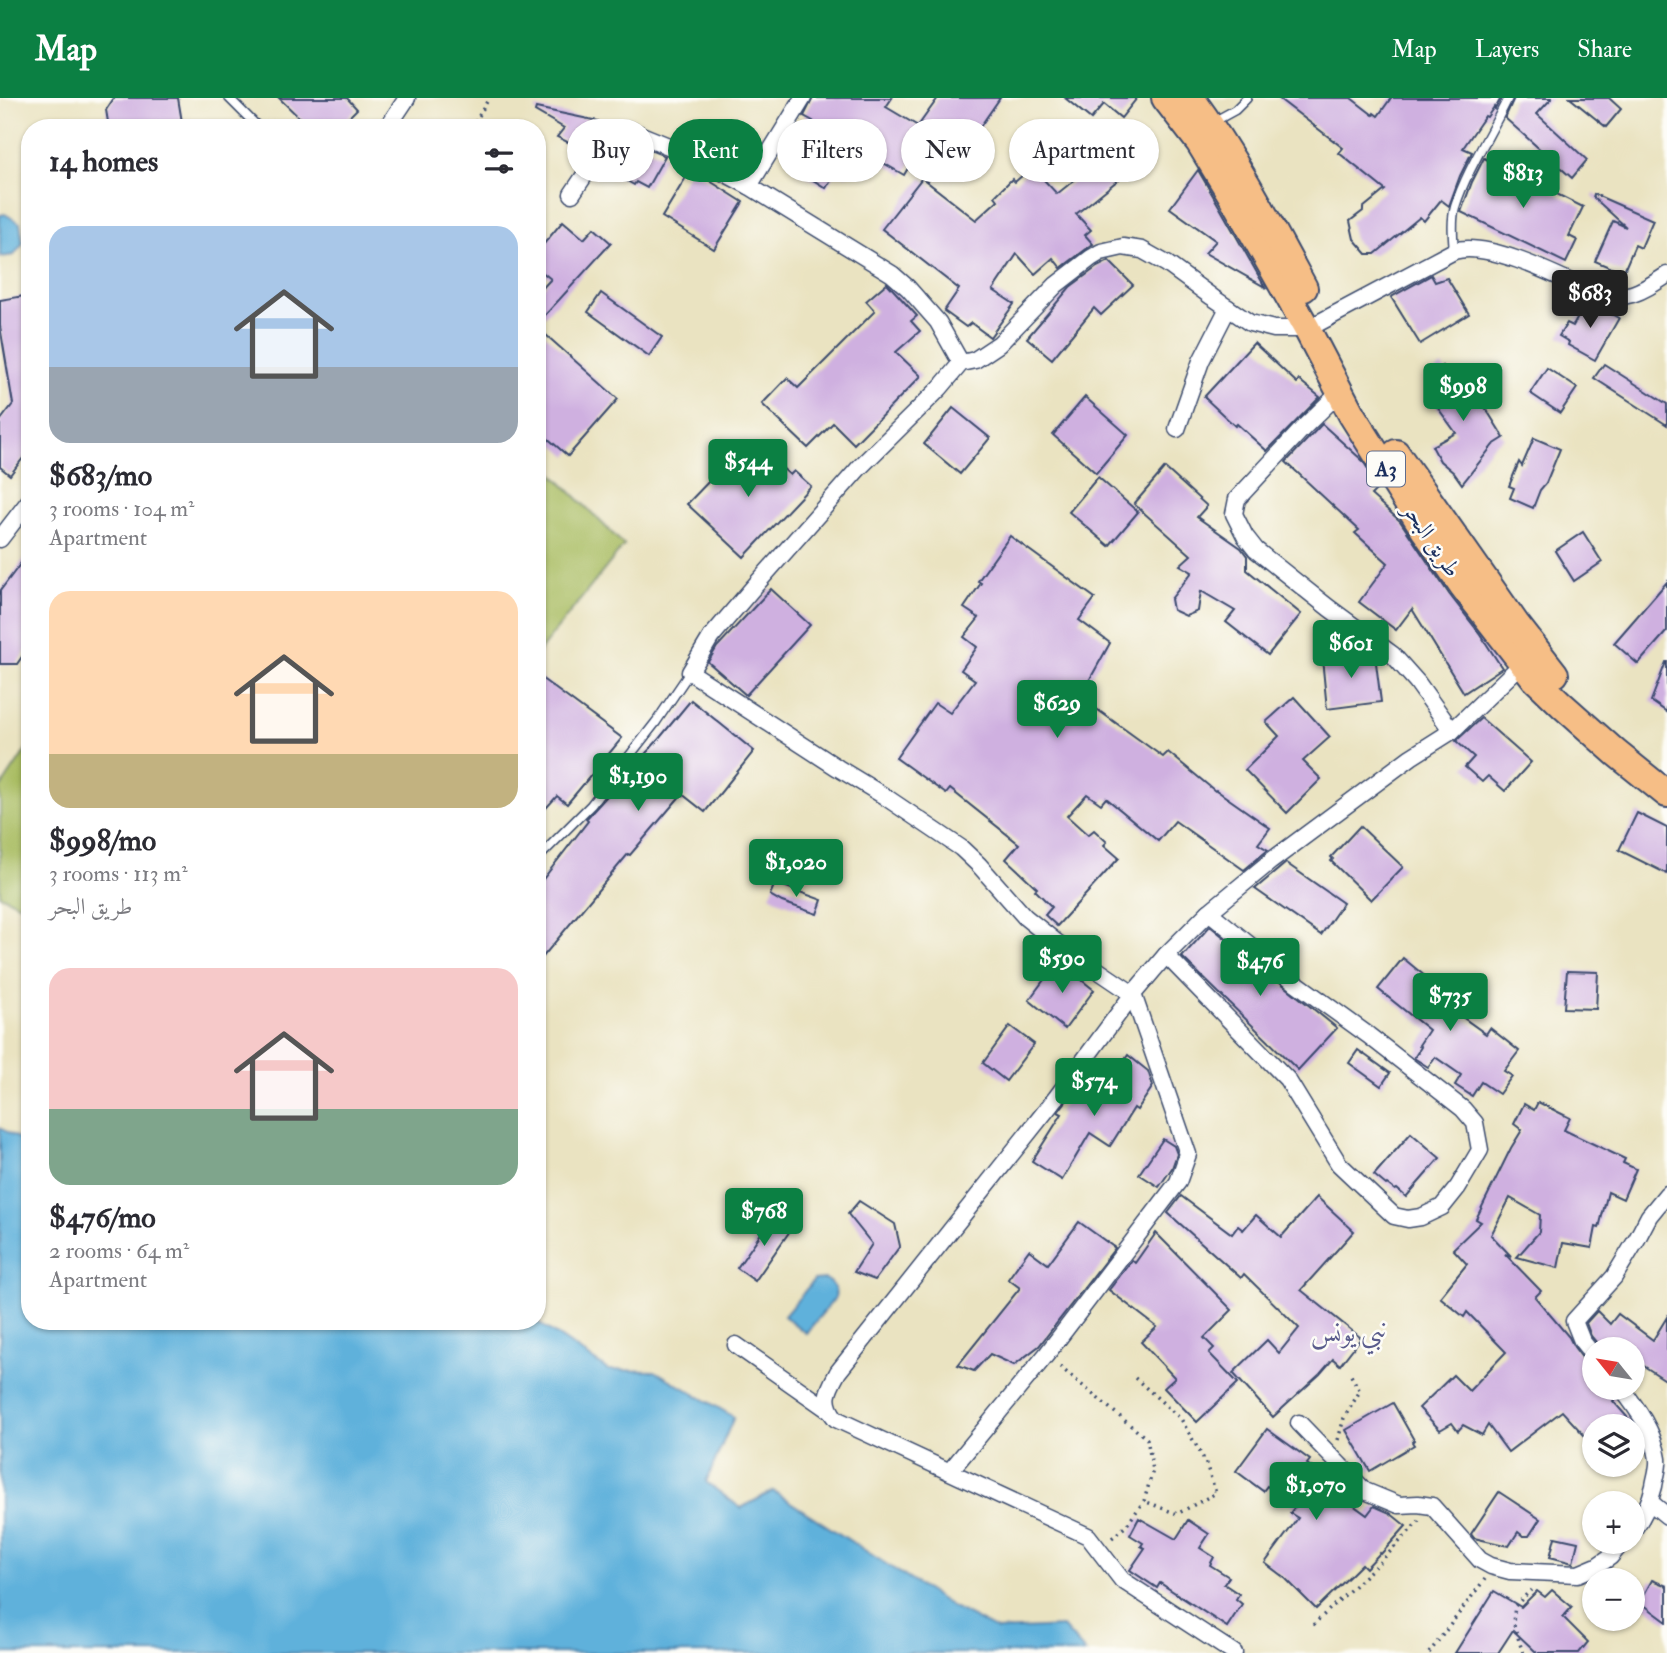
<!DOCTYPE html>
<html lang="en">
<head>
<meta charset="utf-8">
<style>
	body { margin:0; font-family:"IM FELL Double Pica",Amiri,serif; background:#f7f7f7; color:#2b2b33; height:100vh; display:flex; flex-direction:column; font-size:26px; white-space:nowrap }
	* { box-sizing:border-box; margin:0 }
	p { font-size:23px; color:#7c7c81 }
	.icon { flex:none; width:38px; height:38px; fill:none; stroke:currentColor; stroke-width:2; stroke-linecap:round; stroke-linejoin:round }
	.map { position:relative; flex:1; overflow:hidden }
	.side { position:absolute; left:21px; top:21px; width:525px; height:1211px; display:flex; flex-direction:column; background:#fff; border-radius:28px; box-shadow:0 2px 5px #0004 }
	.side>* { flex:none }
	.banner { position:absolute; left:567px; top:21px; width:665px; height:63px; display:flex; gap:14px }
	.needle { width:46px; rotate:300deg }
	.fabs { position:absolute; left:1582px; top:1239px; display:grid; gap:14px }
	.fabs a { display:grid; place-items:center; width:63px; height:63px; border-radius:50%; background:#fff; box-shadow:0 2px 5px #0004; font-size:35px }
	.price { position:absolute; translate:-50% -60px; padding:0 16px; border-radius:7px; background:#0b8043; color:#fff; font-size:23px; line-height:46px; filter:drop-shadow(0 2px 4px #0008) }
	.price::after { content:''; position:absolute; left:50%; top:42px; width:21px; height:16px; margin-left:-10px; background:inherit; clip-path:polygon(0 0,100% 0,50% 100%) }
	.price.current { background:#222; color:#fff }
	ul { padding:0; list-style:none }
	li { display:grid; align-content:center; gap:14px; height:371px; padding:0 28px }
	li span { display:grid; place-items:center; height:217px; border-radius:21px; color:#555 }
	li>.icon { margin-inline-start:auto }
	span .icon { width:126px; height:126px; fill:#fffc; stroke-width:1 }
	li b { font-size:30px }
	h2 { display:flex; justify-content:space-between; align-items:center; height:84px; padding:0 28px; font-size:30px }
	.pill { padding:0 24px; border-radius:32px; background:#fff; box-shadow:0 2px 5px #0004; font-size:24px; line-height:63px }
	.pill.current { background:#0b8043; color:#fff }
	header { display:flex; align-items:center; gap:42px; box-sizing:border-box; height:98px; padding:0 35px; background:#0b8043; color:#fff }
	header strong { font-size:33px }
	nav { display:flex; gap:38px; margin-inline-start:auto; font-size:24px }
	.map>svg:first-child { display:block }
	.green { fill:#a8bc61; stroke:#627660; stroke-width:2 }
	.water { fill:#5fb1db; stroke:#3d709c; stroke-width:2 }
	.building { fill:#cfb0e0 }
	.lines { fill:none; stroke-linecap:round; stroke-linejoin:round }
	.service-casing { stroke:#3a4a6d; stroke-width:11 }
	.minor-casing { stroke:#3a4a6d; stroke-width:19 }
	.trunk-casing { stroke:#3a4a6d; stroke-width:30 }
	.path { stroke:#3a4a6d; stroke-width:3.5; stroke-dasharray:2 5; stroke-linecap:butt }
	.service { stroke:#fff; stroke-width:8 }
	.minor { stroke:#fff; stroke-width:16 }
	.trunk { stroke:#f6be86; stroke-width:26 }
	.labels { text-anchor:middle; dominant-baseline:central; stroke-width:5; stroke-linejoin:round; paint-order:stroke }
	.shield { fill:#fdfcf7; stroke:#5f6c8c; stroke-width:2 }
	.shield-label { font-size:21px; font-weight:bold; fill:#1b2f5e }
	.street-label { font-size:23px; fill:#1b2f5e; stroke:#fdfcf7 }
	.quarter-label { font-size:26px; fill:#5a5c8c; stroke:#fdfcf7 }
</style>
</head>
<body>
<header>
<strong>Map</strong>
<nav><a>Map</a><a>Layers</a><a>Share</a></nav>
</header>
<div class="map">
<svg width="1667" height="1555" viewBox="0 0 1667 1555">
	<rect width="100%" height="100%" fill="#fdfcf7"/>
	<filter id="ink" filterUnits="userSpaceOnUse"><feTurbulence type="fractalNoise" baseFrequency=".0143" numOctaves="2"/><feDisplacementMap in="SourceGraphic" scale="14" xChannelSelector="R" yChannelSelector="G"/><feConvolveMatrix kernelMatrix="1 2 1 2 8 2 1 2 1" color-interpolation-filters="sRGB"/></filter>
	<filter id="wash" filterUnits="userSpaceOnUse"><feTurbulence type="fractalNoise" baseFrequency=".00686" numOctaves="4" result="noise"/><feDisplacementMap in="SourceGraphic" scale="28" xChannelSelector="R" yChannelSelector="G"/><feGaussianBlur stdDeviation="1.57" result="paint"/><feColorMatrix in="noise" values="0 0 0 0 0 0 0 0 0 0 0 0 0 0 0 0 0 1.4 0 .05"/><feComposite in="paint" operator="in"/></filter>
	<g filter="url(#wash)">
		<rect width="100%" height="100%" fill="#eae3c1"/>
		<g class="green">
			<path d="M537 360 624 447 537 556Z"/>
			<path d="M30 646V812L0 797V691Z"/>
		</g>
		<g class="water">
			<path d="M5 116 20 125 23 145 14 157 0 159V117Z"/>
			<path d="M0 1030 30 1047V1223H536L608 1272 655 1273 734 1319 706 1384 741 1410 773 1393 951 1508 997 1532 1063 1529 1086 1555H0Z"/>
			<path d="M825 1181C833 1185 837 1191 835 1200L806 1235 784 1218 814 1182Z"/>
		</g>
		<g id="blocks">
			<g class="building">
				<path d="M114 0H178L183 30H109L106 12Z"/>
				<path d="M279 0H347L357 11 338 30H310Z"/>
				<path d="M813 0H892L886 9 918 28 938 0H1000L957 62 926 40 904 77 861 52 846 78 837 72 826 90 794 70 797 64 796 63 806 45 801 42 813 23 804 18Z"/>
				<path d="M1065 0H1137L1121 20 1104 6 1091 21Z"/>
				<path d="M1278 0H1351L1373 17 1374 15 1378 18 1391 0H1501L1495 11 1494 9 1487 19 1485 18 1463 50 1472 54 1460 78 1449 108 1441 102 1424 123 1420 119 1375 156H1367L1354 141 1350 123 1363 113V110L1385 92 1339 55 1343 50Z"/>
				<path d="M1514 0H1552L1537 16 1587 62 1572 80 1505 20Z"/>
				<path d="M1570 0H1609L1621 11 1606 29Z"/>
				<path d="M536 10 598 23 597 25 600 26 596 33 601 35 588 54 557 39 564 30 535 13Z"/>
				<path d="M1127 40 1144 61 1076 116 1091 132 1085 137 1093 146 1061 170 1053 160 1035 176 1017 156 993 192 1014 206 990 239 971 225 966 229 944 213 959 191 882 131 922 80 976 122 998 102 995 98 1012 81 1015 84 1032 69 1057 96Z"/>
				<path d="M623 43H627L665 58 647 90 636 84 634 87 603 69 617 48Z"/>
				<path d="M1484 60 1583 109 1569 138 1577 142 1566 165 1461 114 1472 84Z"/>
				<path d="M691 71 743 104 714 151 662 119Z"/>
				<path d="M1198 72 1219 108 1265 189 1205 155 1216 143 1170 110Z"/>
				<path d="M1594 96 1653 122 1641 150 1635 147 1623 175 1595 163 1613 123 1626 129 1593 99Z"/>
				<path d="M563 123 584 141 594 130 611 145 537 226V196L551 181 537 170V154Z"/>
				<path d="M1109 163 1133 187 1101 217 1094 210 1052 261 1027 240 1070 189 1097 169Z"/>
				<path d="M1431 177 1435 184 1447 180 1469 216 1420 246 1391 199Z"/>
				<path d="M887 185 917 218 911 223 920 233 896 254 921 278 854 346 833 325 808 350 762 306 787 280 798 290 875 213 866 203Z"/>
				<path d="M601 195 662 239 649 258 588 214Z"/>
				<path d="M30 197V351L10 377 0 369V323L13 306 0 228V202Z"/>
				<path d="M1587 203 1619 220 1595 262 1568 247 1569 244 1559 238 1567 225 1573 228Z"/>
				<path d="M537 229 618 301 568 358 537 331Z"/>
				<path d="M1254 245 1297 285 1299 282 1320 299 1267 353 1237 326 1235 328 1204 299Z"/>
				<path d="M1604 266 1667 306V327L1594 280Z"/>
				<path d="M1442 268 1450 280 1458 274 1473 293 1478 289 1488 303 1483 306 1504 340 1493 347 1462 386 1454 375 1440 363 1432 348 1456 335 1427 295 1434 290 1426 280Z"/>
				<path d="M1547 270 1577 290 1560 315 1530 295Z"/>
				<path d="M1085 299 1128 337 1096 375 1053 337Z"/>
				<path d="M953 310 990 340 960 376 924 346Z"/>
				<path d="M1322 326 1363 363 1379 389 1371 397 1400 423 1449 496 1480 536 1502 570 1464 595 1412 511 1396 532 1359 504 1388 465 1355 435 1359 432 1286 364Z"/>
				<path d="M1534 340 1560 351 1546 385 1540 392 1533 410 1510 400 1514 390 1509 388 1519 364 1522 368Z"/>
				<path d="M743 348 763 366 770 359 790 377 794 373 811 388 744 459 687 406Z"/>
				<path d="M1165 370 1207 408 1197 419 1241 450 1247 458V472L1301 516 1268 557 1226 524 1235 513 1201 493 1198 513 1186 518 1173 512 1171 501 1192 474 1180 467 1191 457 1134 406Z"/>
				<path d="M1098 379 1138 414 1109 448 1069 414Z"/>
				<path d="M1583 434 1602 464 1574 483 1555 453Z"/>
				<path d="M1010 438 1095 500 1079 522 1110 545 1080 599 1163 659 1168 654 1215 693 1216 692 1270 730 1258 746 1268 752 1244 772 1175 723 1158 743 1106 700 1101 706 1087 696 1067 718 1088 737 1094 732 1107 744 1104 747 1119 760 1057 828 1045 817 1052 809 1035 792 1037 790 1006 761 1019 746 950 691 946 696 896 660 935 605 950 615 975 582 961 572 977 549 964 539 979 520 964 510 981 485 978 483Z"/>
				<path d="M30 453V547L17 566H0V493Z"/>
				<path d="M1667 484V533L1638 566 1614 545Z"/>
				<path d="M771 491 810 527 746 597 708 564 717 549Z"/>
				<path d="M1371 554 1375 557 1381 604 1327 611 1322 560Z"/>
				<path d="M1666 564H1667V614L1651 603Z"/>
				<path d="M537 577 622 640 567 706 557 698 537 720Z"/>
				<path d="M1294 599 1330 639 1303 663 1321 681 1287 715 1245 672 1279 638 1266 624Z"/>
				<path d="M691 602 754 653 705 714 682 696 630 757 628 756 537 866V789L588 723 586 721 658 642Z"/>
				<path d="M1481 620 1531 664 1505 693 1488 678 1482 684 1465 669 1474 659 1456 643Z"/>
				<path d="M1637 715 1667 730V776L1619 752Z"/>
				<path d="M1360 728 1403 769 1371 802 1331 763 1333 761 1331 759Z"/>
				<path d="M1286 765 1343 805 1321 837 1255 791Z"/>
				<path d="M775 785 822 802 817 816 782 804 770 797Z"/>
				<path d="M1210 828 1337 930 1298 972 1182 859Z"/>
				<path d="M1403 860 1443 893 1437 901 1486 936 1490 930 1519 953 1504 973 1512 978 1499 996 1481 984 1472 998 1455 987 1461 977 1435 959 1428 969 1414 960 1421 949 1419 947 1429 932 1378 891Z"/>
				<path d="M1058 863 1094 892 1065 931 1029 902Z"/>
				<path d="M1567 873 1598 874 1596 911 1564 910Z"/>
				<path d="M1010 928 1034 946 1006 983 983 965Z"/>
				<path d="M1358 952 1390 975 1381 988 1349 965Z"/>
				<path d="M1128 957 1148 973 1153 988 1137 1012 1134 1010 1110 1048 1090 1035 1062 1082 1032 1063 1062 1016 1058 1014 1074 993 1095 1006Z"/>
				<path d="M1538 1004 1570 1020 1564 1032 1625 1061 1623 1065 1636 1071 1623 1101 1608 1094 1599 1130 1596 1129 1592 1150 1563 1145 1558 1170 1517 1159 1539 1134 1540 1117 1510 1100 1491 1137 1511 1158 1505 1156 1541 1193 1535 1199 1569 1239 1574 1249 1586 1265 1594 1268V1290H1611L1616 1300 1613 1303 1635 1328H1594V1348L1562 1313 1508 1354 1488 1327 1482 1337 1463 1327 1458 1333 1452 1325 1440 1332 1419 1310 1453 1277 1469 1293 1506 1254 1467 1214 1464 1219 1440 1199 1467 1166 1453 1151 1481 1124 1476 1121 1511 1050 1522 1032 1514 1026 1524 1006 1534 1012Z"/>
				<path d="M1411 1035 1440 1060 1406 1099 1397 1091 1395 1092 1387 1086 1386 1087 1374 1077Z"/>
				<path d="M1163 1041 1174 1048 1177 1056 1172 1070 1159 1089 1139 1076Z"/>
				<path d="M1181 1098 1232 1136 1238 1128 1243 1132 1256 1117 1281 1139 1317 1099 1354 1133 1301 1192 1361 1240 1340 1267 1333 1261 1320 1276 1273 1319 1233 1275 1267 1242 1279 1255 1299 1230 1244 1176 1241 1180 1168 1115Z"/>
				<path d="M859 1103 895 1126 900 1148 875 1182 854 1174 872 1146 848 1116Z"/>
				<path d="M774 1117 792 1130 755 1183 737 1170Z"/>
				<path d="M1079 1124 1115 1150 1039 1248 1014 1267 990 1256 974 1273 958 1267 1020 1190 1008 1181 1029 1152 1048 1166Z"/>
				<path d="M1156 1135 1232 1212 1204 1240 1214 1250 1209 1255 1238 1285 1197 1324 1164 1290 1175 1280 1141 1244 1157 1229 1109 1192 1132 1162 1135 1165Z"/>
				<path d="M1597 1213 1610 1226 1618 1216 1653 1242 1667 1219V1283L1633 1261V1251H1602L1591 1238 1586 1225Z"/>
				<path d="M1393 1305 1414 1342 1412 1344 1414 1347 1370 1373 1346 1332Z"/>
				<path d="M1267 1331 1310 1362 1307 1366 1324 1378 1320 1383 1367 1417 1374 1408 1390 1415 1406 1428 1381 1456 1380 1455 1366 1470 1362 1466 1316 1511 1286 1481 1265 1465 1298 1420 1290 1415 1295 1409 1267 1388 1263 1393 1236 1373Z"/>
				<path d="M1499 1394 1540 1421 1529 1438H1523L1518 1434 1509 1448 1474 1440 1471 1436Z"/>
				<path d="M1139 1420 1176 1441 1188 1422 1209 1436 1200 1450 1214 1459 1210 1467 1229 1479 1224 1486 1239 1496 1236 1501 1242 1506 1227 1529 1160 1485 1157 1490 1130 1472 1145 1450 1141 1448 1143 1445 1130 1437Z"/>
				<path d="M1555 1439 1578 1444 1573 1465 1550 1459Z"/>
				<path d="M1652 1482 1667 1488V1524L1640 1504Z"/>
				<path d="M1552 1492 1572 1509 1563 1519 1588 1544 1579 1555H1537L1513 1532 1498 1555H1455L1494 1493 1521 1509 1537 1493 1545 1499Z"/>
			</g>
		</g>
	</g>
	<g filter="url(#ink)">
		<use href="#blocks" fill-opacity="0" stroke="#3a4a6d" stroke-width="2"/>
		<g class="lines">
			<g class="service-casing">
				<g id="service">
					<path d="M229 0 259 30"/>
					<path d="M1213 24 1235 12 1247 0"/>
					<path d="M1454 153C1453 139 1451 123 1455 109 1467 71 1491 36 1508 0"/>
					<path d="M537 761 591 707 656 624 690 574"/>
				</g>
			</g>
			<g class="minor-casing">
				<g id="minor">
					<path d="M387 30 407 0"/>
					<path d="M749 88 803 0"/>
					<path d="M572 96 609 41 619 33 629 32 688 56 749 88 892 176 908 190 938 224 961 265"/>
					<path d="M1340 294 1305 328 1237 401 1234 416 1245 438 1256 452 1329 510 1393 557 1417 584 1452 633"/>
					<path d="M1177 331 1201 263 1228 210"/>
					<path d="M0 441 30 402"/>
					<path d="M1166 857 1287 981 1339 1066 1394 1118 1408 1121 1421 1119 1442 1109 1458 1089 1480 1052 1475 1025 1463 1011 1368 937 1296 885 1209 814"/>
					<path d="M736 1247 830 1313"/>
					<path d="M1594 1258 1582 1243 1574 1223 1614 1179 1637 1141 1649 1118 1667 1096"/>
					<path d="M1621 1290C1637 1310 1654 1334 1658 1361 1659 1370 1655 1380 1654 1388 1650 1405 1644 1418 1633 1432"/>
					<path d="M1299 1325 1365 1393 1399 1407 1418 1406 1432 1408 1480 1462 1491 1468 1510 1473 1578 1476 1597 1468 1610 1459 1622 1444"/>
					<path d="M950 1373 1046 1257 1178 1084 1188 1056 1133 896 1056 844 1025 819 979 767 961 750 884 698 838 670 690 574 711 539 752 491 859 370 940 290 961 265 975 262 999 246 1056 187 1091 160 1101 154 1123 149 1142 152 1167 166 1212 199 1250 225 1274 231H1307L1454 153C1488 142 1562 180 1594 195 1626 204 1641 194 1667 177"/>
					<path d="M1650 1404 1667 1418"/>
					<path d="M1234 1555 1122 1482 1088 1438 836 1321C821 1303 828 1292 838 1274L1056 1000 1133 896 1166 857 1209 814 1271 763 1411 659 1452 633 1529 559"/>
				</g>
			</g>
			<g class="trunk-casing">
				<g id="trunk">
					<path d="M1165 0 1199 44 1233 100 1307 231 1352 317 1425 433 1462 487 1535 581 1562 607 1616 655 1667 696"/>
					<path d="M1191 0C1235 60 1269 125 1304 190"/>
					<path d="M1396 355 1516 526 1555 576"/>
				</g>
			</g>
			<g class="path">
				<path d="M472 30 489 0"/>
				<path d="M1060 1269 1147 1341 1153 1372 1144 1403 1126 1428 1112 1440"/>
				<path d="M1135 1280 1181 1321 1205 1363 1216 1395 1177 1416 1144 1403"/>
				<path d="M1338 1342 1344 1320 1360 1293 1349 1274"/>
				<path d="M1313 1527 1386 1458 1419 1423"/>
				<path d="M1429 1555 1485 1481"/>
				<path d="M1523 1555 1513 1524 1515 1508 1531 1492"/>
			</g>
			<use href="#service" class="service"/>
			<use href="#minor" class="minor"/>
			<use href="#trunk" class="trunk"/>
		</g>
	</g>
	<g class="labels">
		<rect class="shield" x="1367" y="353.5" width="38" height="35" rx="5"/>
		<g class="shield-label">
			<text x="1386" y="371">A3</text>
		</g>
		<g class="street-label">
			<text transform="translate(1432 442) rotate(56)">طريق البحر</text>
		</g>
		<g class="quarter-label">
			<text x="1349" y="1235">نبي يونس</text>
		</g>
	</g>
</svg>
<div class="fabs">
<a><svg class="needle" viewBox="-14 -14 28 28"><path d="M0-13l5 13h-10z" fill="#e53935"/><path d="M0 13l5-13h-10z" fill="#7c7c81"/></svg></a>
<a><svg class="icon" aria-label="layers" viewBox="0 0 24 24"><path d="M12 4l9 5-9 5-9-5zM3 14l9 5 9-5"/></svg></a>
<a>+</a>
<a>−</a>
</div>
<b class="price" style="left:1523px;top:112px">$813</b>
<b class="price current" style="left:1590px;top:232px">$683</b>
<b class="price" style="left:1463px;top:325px">$998</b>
<b class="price" style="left:748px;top:401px">$544</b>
<b class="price" style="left:1351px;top:582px">$601</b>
<b class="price" style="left:1057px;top:642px">$629</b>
<b class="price" style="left:638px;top:715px">$1,190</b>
<b class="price" style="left:796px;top:801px">$1,020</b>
<b class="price" style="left:1062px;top:897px">$590</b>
<b class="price" style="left:1260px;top:900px">$476</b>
<b class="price" style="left:1450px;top:935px">$735</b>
<b class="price" style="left:1094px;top:1020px">$574</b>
<b class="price" style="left:764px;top:1150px">$768</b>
<b class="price" style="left:1316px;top:1424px">$1,070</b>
<div class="banner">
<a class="pill">Buy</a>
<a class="pill current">Rent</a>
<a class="pill">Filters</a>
<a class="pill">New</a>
<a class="pill">Apartment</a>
</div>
<section class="side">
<h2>14 homes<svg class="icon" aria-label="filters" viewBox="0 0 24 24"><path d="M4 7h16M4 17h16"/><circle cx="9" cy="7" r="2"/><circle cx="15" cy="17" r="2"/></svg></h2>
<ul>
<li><span style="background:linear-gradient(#a9c7e8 65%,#9aa5b1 0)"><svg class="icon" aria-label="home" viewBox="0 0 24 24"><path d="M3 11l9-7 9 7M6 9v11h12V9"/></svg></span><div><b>$683/mo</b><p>3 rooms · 104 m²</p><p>Apartment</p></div></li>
<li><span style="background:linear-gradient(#ffd9b3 75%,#c2b280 0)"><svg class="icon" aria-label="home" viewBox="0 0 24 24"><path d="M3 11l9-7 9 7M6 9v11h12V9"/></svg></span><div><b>$998/mo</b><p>3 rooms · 113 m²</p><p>طريق البحر</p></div></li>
<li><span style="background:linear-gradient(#f6c9c9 65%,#7fa58c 0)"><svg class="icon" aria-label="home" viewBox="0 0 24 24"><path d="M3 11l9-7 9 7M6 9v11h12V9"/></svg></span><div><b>$476/mo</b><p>2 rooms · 64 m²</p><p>Apartment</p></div></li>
</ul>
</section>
</div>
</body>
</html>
